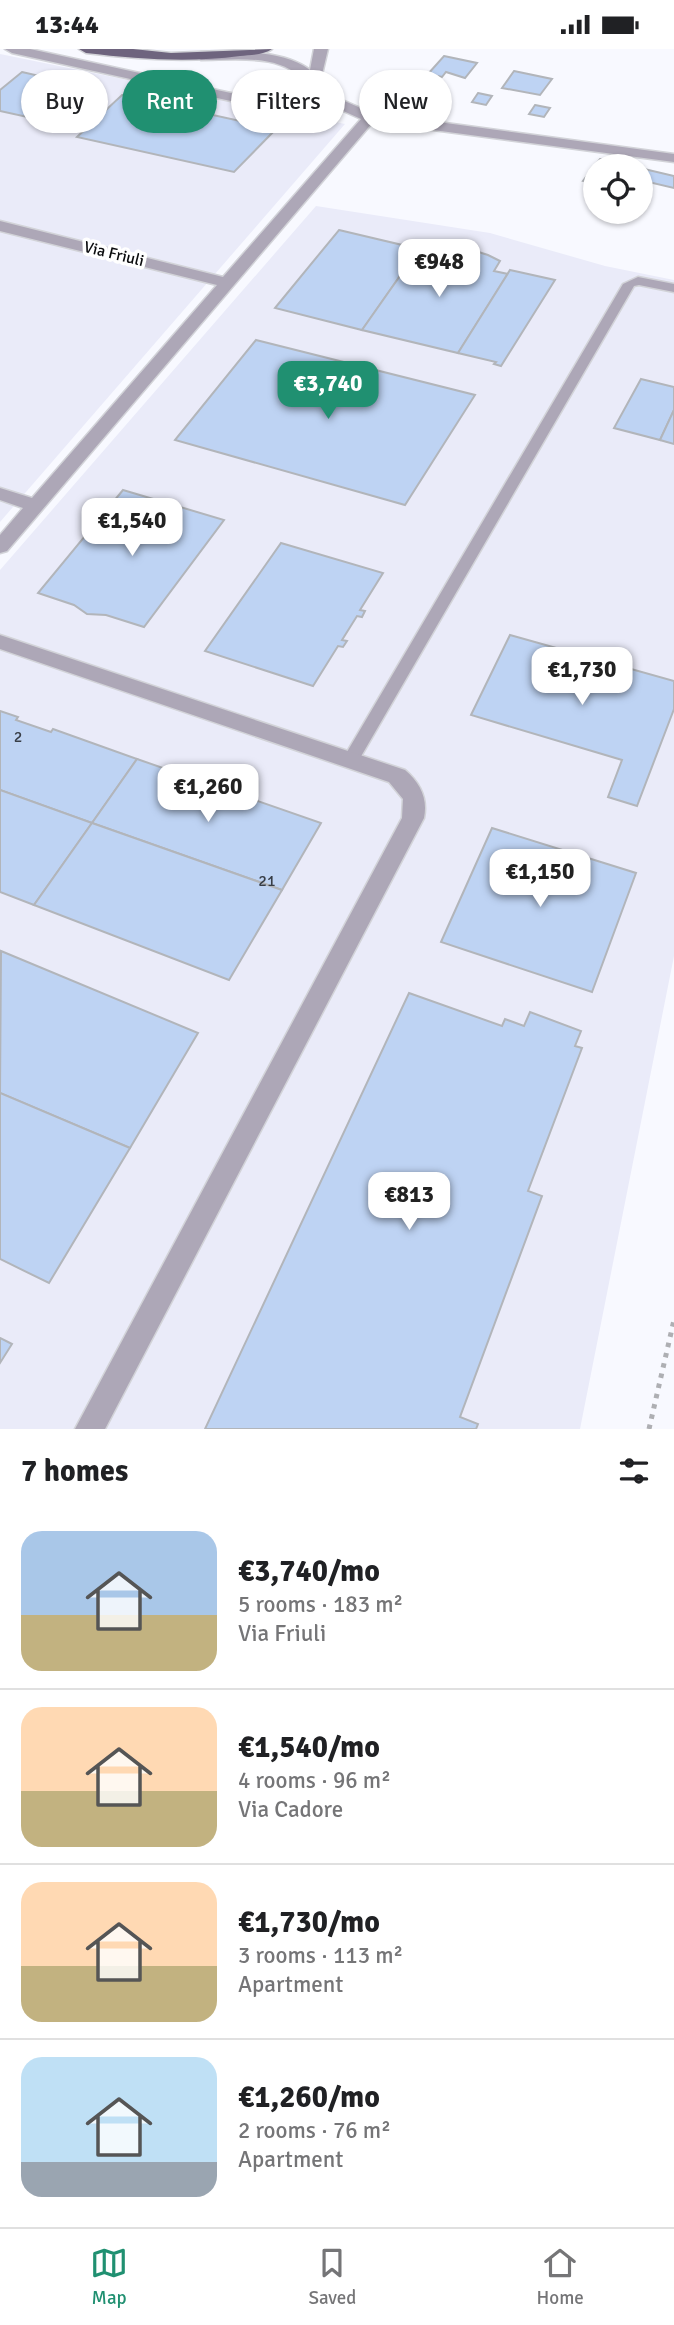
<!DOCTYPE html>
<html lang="en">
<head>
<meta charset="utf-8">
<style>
	body { margin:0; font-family:Signika,sans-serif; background:#f6f6f6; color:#202124; height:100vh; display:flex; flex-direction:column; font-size:26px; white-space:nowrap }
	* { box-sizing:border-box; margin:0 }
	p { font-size:23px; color:#757577 }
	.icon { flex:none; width:38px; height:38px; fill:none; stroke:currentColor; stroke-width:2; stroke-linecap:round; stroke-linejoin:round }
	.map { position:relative; height:1380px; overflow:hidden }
	.drawer { display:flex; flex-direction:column; background:#fff; flex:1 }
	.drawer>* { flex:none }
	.guide { position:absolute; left:21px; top:21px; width:634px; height:63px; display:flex; gap:14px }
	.tools { position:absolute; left:583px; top:105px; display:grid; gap:14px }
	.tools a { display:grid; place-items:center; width:70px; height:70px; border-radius:50%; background:#fff; box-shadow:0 2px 5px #0004; font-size:35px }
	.price { position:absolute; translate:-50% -60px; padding:0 16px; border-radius:14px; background:#fff; color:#222; font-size:23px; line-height:46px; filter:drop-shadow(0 2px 4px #0008) }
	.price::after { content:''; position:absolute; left:50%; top:42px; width:21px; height:16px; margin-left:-10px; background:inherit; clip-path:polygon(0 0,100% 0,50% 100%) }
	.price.on { background:#209071; color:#fff }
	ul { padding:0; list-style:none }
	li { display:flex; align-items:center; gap:21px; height:175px; padding:0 21px }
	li+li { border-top:2px solid #e0e0e0 }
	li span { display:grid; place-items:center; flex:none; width:196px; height:140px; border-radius:21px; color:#555 }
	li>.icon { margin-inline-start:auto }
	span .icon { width:84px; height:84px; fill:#fffc; stroke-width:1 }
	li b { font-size:30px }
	h2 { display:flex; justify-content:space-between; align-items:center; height:84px; padding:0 21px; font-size:30px }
	.chip { padding:0 24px; border-radius:32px; background:#fff; box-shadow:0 2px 5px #0004; font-size:24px; line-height:63px }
	.chip.on { background:#209071; color:#fff }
	.status { display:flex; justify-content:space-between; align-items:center; height:49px; padding:0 35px; background:#fff; direction:ltr }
	.status svg { height:19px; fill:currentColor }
	.tab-bar { display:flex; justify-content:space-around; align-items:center; height:98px; border-top:2px solid #e0e0e0; background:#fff; font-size:19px; color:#757577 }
	.tab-bar a { display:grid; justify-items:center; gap:4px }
	.tab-bar .on { color:#209071 }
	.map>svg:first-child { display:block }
	.built { fill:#eaebf9 }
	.building { fill:#bed3f3; stroke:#b2b5ba; stroke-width:2 }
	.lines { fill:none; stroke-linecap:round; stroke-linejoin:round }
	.service-casing { stroke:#d2d3d8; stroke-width:3 }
	.minor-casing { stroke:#d2d3d8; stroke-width:3 }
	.primary-casing { stroke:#d2d3d8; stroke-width:3 }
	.path { stroke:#aeafb3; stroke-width:5; stroke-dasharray:4.5 6; stroke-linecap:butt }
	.service { fill:#ada7b7; fill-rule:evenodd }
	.minor { fill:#ada7b7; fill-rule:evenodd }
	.primary { fill:#6e647e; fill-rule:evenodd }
	.labels { text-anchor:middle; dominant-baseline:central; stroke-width:7; stroke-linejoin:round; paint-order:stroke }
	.far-street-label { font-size:16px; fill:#0b0c0e; stroke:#fff }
	.number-label { font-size:16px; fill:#383e47 }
</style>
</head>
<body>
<div class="status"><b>13:44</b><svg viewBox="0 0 49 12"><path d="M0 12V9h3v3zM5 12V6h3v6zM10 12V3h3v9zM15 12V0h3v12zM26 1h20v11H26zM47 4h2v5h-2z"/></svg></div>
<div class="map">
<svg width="674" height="1380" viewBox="0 0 674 1380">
	<rect width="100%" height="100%" fill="#f8f9ff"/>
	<g class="built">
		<path d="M0 5 345 75 0 473Z"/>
		<path d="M316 157 490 184 605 217 674 231V907L580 1380H0V521Z"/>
	</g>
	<g class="building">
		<path d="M444 7 477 14 465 29 446 23 442 28 428 25Z"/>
		<path d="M514 22 552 30 540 46 502 39Z"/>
		<path d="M22 23 44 28 40 32 50 34 57 28 94 38 50 73 0 62V41Z"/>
		<path d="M478 44 492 47 486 56 472 53Z"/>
		<path d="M122 46 276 80 234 123 77 88Z"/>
		<path d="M535 56 550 59 544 68 529 65Z"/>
		<path d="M600 110 631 117H595V135L583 132Z"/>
		<path d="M640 119 674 127V139L640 131Z"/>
		<path d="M339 181 419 200 362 281 275 259Z"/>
		<path d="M436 197 467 200 465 202 473 204 475 202 488 206 500 212 494 222 508 225 458 304 362 281 416 204 429 207Z"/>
		<path d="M510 221 555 231 501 317 494 315 496 313 458 304Z"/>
		<path d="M256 291 475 346 405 456 175 391Z"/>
		<path d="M641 330 674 338V361L660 391 614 379Z"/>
		<path d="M674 361V395L660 391Z"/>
		<path d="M123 441 224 471 144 578 106 566 87 565 74 556 38 544Z"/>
		<path d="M281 494 383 524 360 561 365 562 362 568 357 567 342 591 347 592 343 598 338 597 313 637 205 602Z"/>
		<path d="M510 586 674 632V660L637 757 608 748 622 711 471 666Z"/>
		<path d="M0 662 18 668 16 671 51 683 53 680 137 710 92 774 0 741Z"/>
		<path d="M137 710 321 774 282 841 92 774Z"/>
		<path d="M0 741 92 774 34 856 0 843Z"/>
		<path d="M92 774 282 841 229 931 34 856Z"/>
		<path d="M492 779 636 824 592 943 441 893Z"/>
		<path d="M1 902 198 984 130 1099 0 1044Z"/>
		<path d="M409 944 502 977 505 970 524 977 530 963 581 982 575 997 582 999 528 1142 542 1147 460 1368 478 1375 476 1380H205Z"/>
		<path d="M0 1044 130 1099 49 1234 0 1210Z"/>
		<path d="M0 1289 12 1295 0 1314Z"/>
	</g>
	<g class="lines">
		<g class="service-casing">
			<path id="service" d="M638 228 674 235V243L639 236 634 237 356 716H344L342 712 344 708 623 235Z"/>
		</g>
		<g class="minor-casing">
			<g id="minor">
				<path d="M5 0H30L249 48C270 50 291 50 308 37 285 3 237 11 201 11L194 7 201 3C235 3 282 0 310 21L314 0H328L320 34 340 50 372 64 674 105V113L373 73 42 461 7 502 0 504V486L23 459 0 451V439L32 449 217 236 0 182V172L223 228 361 70 330 56 315 45 284 56H249L12 4Z"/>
				<path d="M0 586 405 721C420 734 428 749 424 769L105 1380H75L402 769 403 750 389 733 0 600Z"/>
			</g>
		</g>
		<g class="primary-casing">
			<path id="primary" d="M79 0H133L171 4 272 0C264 6 250 6 240 7 188 14 138 10 86 4Z"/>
		</g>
		<path class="path" d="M649 1380 674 1271"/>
		<use href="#service" class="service"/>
		<use href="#minor" class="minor"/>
		<use href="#primary" class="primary"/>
	</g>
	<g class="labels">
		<g class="far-street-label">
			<text transform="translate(114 205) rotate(14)">Via Friuli</text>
		</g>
		<g class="number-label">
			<text x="18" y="688">2</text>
			<text x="267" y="832">21</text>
		</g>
	</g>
</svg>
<div class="tools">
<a><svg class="icon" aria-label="locate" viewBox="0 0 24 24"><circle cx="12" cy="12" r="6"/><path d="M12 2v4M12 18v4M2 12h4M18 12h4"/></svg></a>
</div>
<b class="price" style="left:439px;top:250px">€948</b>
<b class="price on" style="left:328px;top:372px">€3,740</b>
<b class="price" style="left:132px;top:509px">€1,540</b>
<b class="price" style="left:582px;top:658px">€1,730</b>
<b class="price" style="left:208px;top:775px">€1,260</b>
<b class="price" style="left:540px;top:860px">€1,150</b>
<b class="price" style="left:409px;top:1183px">€813</b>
<div class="guide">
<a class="chip">Buy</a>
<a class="chip on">Rent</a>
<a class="chip">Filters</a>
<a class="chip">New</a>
</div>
</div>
<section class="drawer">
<h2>7 homes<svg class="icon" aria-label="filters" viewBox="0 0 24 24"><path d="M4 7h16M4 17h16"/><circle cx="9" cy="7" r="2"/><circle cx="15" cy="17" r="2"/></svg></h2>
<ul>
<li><span style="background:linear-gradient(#a9c7e8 60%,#c2b280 0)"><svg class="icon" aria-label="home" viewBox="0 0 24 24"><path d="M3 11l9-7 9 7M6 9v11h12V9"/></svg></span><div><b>€3,740/mo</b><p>5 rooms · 183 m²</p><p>Via Friuli</p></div></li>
<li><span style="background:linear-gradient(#ffd9b3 60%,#c2b280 0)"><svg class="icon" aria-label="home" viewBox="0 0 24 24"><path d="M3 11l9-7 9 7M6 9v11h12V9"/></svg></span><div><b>€1,540/mo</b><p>4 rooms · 96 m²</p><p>Via Cadore</p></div></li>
<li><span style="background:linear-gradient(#ffd9b3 60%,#c2b280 0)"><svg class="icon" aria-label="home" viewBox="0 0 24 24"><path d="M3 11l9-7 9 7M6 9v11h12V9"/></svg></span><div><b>€1,730/mo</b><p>3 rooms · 113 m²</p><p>Apartment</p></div></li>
<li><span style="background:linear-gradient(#bfe0f5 75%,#9aa5b1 0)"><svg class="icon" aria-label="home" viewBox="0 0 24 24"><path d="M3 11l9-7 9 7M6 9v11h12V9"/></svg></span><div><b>€1,260/mo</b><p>2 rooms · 76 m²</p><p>Apartment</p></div></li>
</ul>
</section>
<nav class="tab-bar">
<a class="on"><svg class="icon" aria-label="map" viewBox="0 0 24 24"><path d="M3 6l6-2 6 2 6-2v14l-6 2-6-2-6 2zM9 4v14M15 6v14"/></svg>Map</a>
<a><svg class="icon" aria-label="saved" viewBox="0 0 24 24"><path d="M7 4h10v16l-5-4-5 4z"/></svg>Saved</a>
<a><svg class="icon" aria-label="home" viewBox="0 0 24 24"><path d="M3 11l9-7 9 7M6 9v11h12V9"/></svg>Home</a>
</nav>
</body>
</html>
